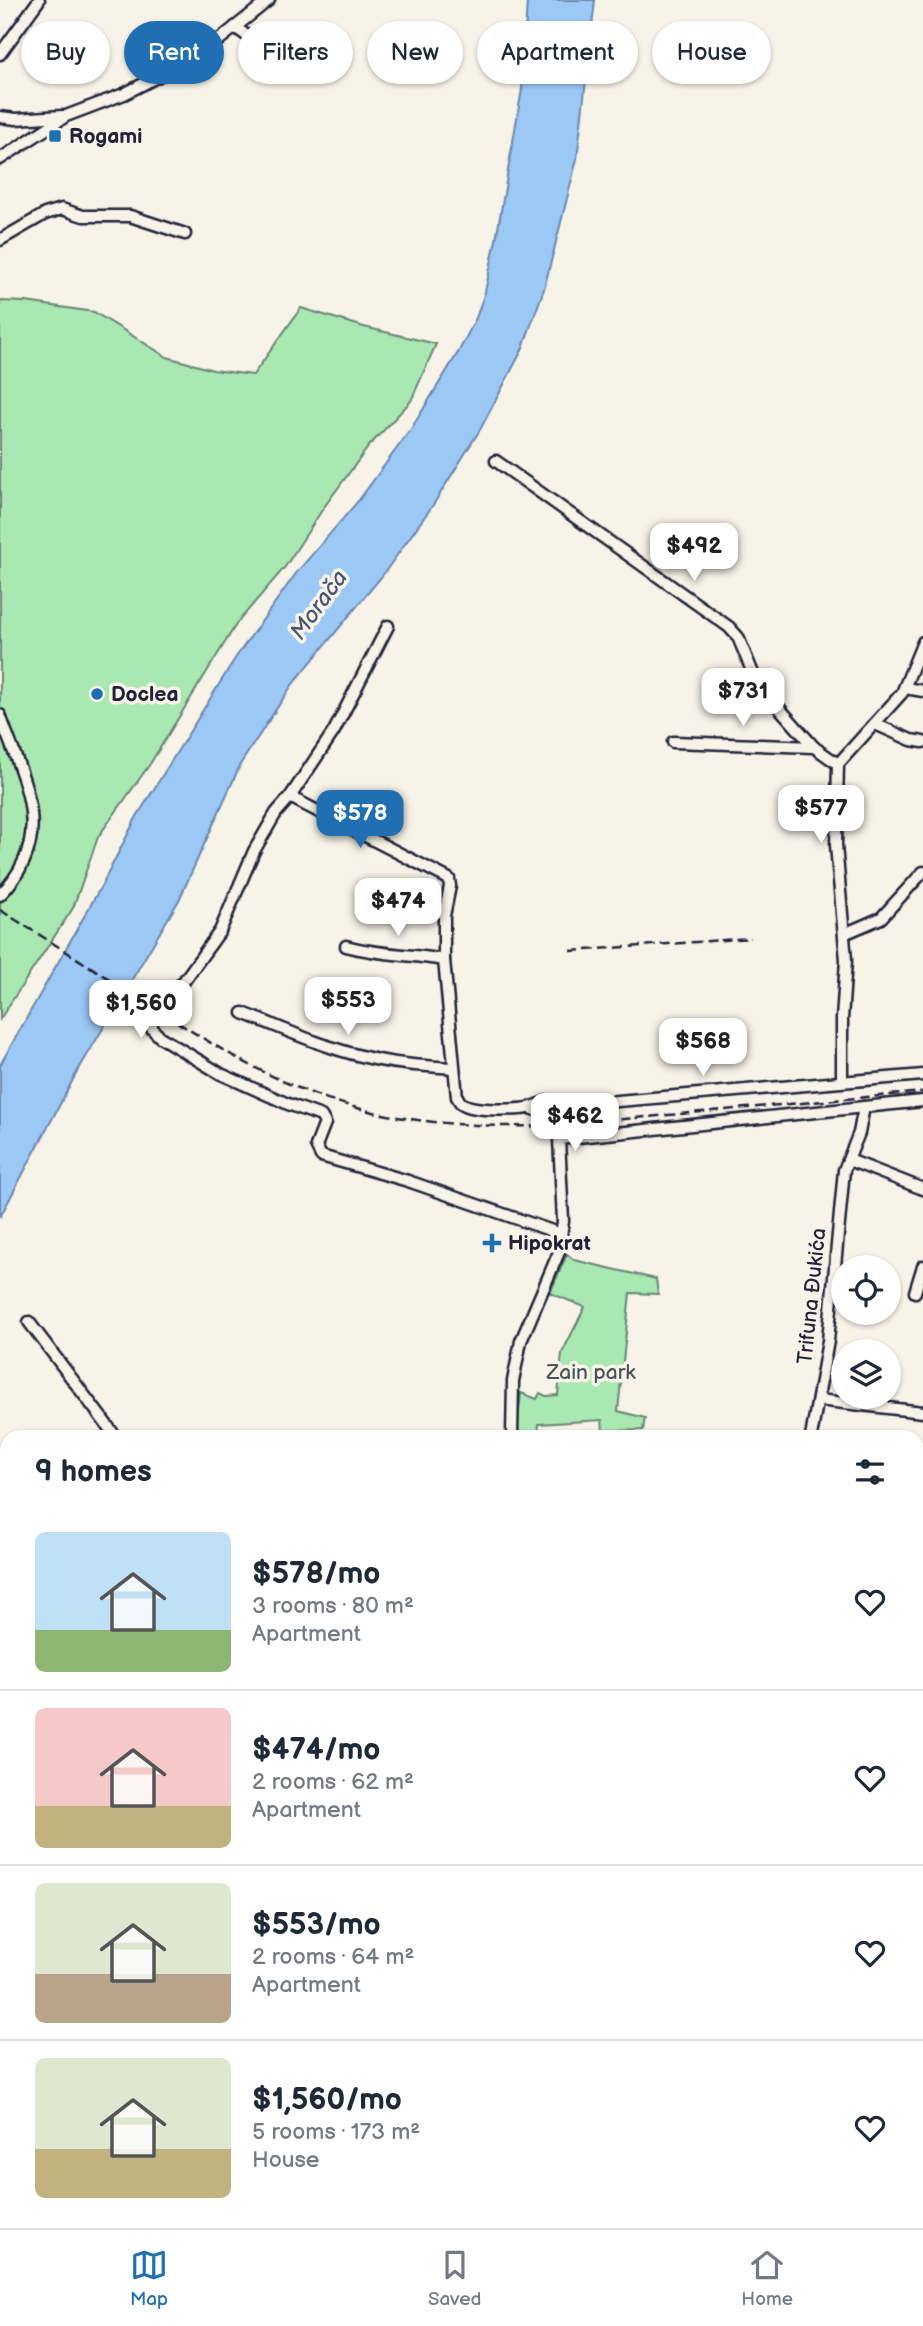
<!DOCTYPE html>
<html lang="en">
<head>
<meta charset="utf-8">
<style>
	body { margin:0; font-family:"Balsamiq Sans",sans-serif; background:#f2f2f3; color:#1f2937; height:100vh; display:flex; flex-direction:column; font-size:26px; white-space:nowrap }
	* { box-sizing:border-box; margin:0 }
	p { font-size:23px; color:#747a83 }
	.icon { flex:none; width:38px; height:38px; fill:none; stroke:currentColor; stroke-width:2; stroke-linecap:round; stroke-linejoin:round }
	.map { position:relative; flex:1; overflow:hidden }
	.drawer { position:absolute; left:0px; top:1430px; width:924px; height:800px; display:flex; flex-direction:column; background:#fff; border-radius:21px 21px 0 0; box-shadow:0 2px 5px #0004 }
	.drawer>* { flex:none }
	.guide { position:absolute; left:21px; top:21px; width:882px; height:63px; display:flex; gap:14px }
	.controls { position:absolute; left:831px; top:1255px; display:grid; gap:14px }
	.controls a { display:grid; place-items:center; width:70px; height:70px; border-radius:50%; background:#fff; box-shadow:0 2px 5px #0004; font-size:35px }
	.price { position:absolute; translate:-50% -60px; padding:0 16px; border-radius:14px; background:#fff; color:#222; font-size:23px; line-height:46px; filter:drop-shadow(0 2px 4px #0008) }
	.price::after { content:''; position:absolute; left:50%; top:42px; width:21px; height:16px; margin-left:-10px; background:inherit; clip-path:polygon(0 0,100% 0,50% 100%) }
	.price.current { background:#1f6fb2; color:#fff }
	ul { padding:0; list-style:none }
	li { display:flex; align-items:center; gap:21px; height:175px; padding:0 35px }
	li+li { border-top:2px solid #e0e1e3 }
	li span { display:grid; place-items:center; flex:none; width:196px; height:140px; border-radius:10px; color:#555 }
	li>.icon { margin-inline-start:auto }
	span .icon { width:84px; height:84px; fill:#fffc; stroke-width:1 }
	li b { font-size:30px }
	h2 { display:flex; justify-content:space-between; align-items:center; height:84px; padding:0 35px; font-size:30px }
	.pill { padding:0 24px; border-radius:32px; background:#fff; box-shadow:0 2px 5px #0004; font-size:24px; line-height:63px }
	.pill.current { background:#1f6fb2; color:#fff }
	.dock { display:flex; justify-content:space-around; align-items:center; height:98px; border-top:2px solid #e0e1e3; background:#fff; font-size:19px; color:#747a83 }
	.dock a { display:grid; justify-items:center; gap:4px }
	.dock .current { color:#1f6fb2 }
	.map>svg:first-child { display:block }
	.green { fill:#a9e8b0; stroke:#668576; stroke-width:2 }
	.water { fill:#9cc8f6; stroke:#6b86ab; stroke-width:2 }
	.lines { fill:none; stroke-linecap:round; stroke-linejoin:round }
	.minor-casing { stroke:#22223b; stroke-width:15 }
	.major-casing { stroke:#22223b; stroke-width:18 }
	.minor { stroke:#f7f3e8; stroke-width:10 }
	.major { stroke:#fcdcab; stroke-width:12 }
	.rail { stroke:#22223b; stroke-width:2.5; stroke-dasharray:10 5; stroke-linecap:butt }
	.poi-dot { fill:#1f6fb2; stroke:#f7f3e8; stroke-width:2.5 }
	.labels { text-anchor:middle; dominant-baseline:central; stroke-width:7; stroke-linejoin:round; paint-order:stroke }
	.poi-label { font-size:21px; font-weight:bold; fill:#22223b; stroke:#f7f3e8; text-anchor:start }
	.street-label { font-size:21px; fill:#22223b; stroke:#f7f3e8 }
	.park-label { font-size:21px; fill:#445458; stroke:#f7f3e8 }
	.water-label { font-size:23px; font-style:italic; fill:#475473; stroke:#f7f3e8 }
</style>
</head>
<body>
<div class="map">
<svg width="923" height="2228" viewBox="0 0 923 2228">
	<rect width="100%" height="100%" fill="#f7f3e8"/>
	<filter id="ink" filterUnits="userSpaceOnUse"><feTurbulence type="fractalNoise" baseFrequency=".0143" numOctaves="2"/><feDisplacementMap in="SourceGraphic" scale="14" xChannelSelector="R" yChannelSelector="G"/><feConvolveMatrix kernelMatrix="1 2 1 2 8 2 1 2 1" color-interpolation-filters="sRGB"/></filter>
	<g filter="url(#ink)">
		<g class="green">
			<path d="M0 301 26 302 94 312 167 357 213 370 253 375 301 308 364 327 436 344 411 401 369 446 324 507 285 567 237 623 150 764 98 837 73 908 0 1019Z"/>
			<path d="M567 1254 574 1260 656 1279 658 1294 630 1293 618 1411 645 1418 643 1430 603 1431 602 1420 539 1424 538 1437H516L521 1393 537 1399 540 1393 546 1396 558 1395 562 1353 585 1307 550 1293Z"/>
		</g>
		<path class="water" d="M527 0H595L577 159 544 289 522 350 481 428 433 505 382 576 292 685 241 763 179 900 76 1074 0 1217V1065L103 883 136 818 236 657 297 572 359 500 411 429 459 351 476 318 485 292 496 240 522 89Z"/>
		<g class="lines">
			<g class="minor-casing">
				<g id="minor">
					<path d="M235 27 289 67"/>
					<path d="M0 54 39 0"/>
					<path d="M0 117 16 119 62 116"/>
					<path d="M0 159 66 116 124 94 176 67 214 44 269 0"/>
					<path d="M0 240 45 214 62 209 83 216H130L185 234"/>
					<path d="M496 461 729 627 738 637 757 683 814 747 838 764"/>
					<path d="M388 626 334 731 290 797 276 813 254 851 220 931 184 981 164 1001 152 1021V1029L160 1037 221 1074 288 1104 321 1116 325 1123 316 1146 321 1156 408 1181 561 1234"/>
					<path d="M905 688 923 691"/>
					<path d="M0 715C23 781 58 836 0 895"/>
					<path d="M875 724 911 740 923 742"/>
					<path d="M673 742 814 747"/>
					<path d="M290 797 449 879 450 886 444 916V960L457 1097C460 1102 460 1103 465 1105 477 1111 515 1110 528 1108 541 1106 547 1095 559 1106L923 1075"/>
					<path d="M844 934 881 918 923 872"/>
					<path d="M346 946C378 955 411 954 444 960"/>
					<path d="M243 1013C282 1028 320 1046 361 1056 391 1064 423 1066 453 1068"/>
					<path d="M842 1081V1019L846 960 836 845 838 764 902 693 923 642"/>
					<path d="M531 1108C541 1113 550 1115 559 1106"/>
					<path d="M849 1160 923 1189"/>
					<path d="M915 1292 923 1266"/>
					<path d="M29 1322 116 1437"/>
					<path d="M818 1400 923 1412"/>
					<path d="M512 1437 513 1381 521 1341 559 1252 563 1221 559 1139 864 1107"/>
					<path d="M811 1437 828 1341 844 1170 859 1133 864 1107 923 1101"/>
					<path d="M917 1642 923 1644"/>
					<path d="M0 1769 7 1766"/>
					<path d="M917 1916 923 1918"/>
					<path d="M917 2090 923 2091"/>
					<path d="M917 2174 923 2177"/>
					<path d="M266 2222 272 2228"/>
					<path d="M706 2222V2228"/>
					<path d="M295 2228 306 2222"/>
					<path d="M496 2228 505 2222"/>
					<path d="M600 2228 609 2222"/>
				</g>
			</g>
			<g class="major-casing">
				<g id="major">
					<path d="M0 2137 7 2145"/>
					<path d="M74 2222 79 2228"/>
				</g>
			</g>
			<use href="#minor" class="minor"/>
			<use href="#major" class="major"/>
			<g class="rail">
				<path d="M0 910C51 942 102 974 153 1007 213 1045 268 1080 337 1102 404 1124 477 1127 547 1126L923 1092"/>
				<path d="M571 951 751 938"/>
			</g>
		</g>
	</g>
	<g class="poi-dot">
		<rect x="48" y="129" width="14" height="14" rx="3.5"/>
		<circle cx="97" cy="694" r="7"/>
		<path d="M488.5 1232.5h7v7h7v7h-7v7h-7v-7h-7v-7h7z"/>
	</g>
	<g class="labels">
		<g class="poi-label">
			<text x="69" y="136">Rogami</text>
			<text x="111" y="694">Doclea</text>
			<text x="508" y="1243">Hipokrat</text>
		</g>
		<g class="street-label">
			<text transform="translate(812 1296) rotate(-84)">Trifuna Đukića</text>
		</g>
		<g class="park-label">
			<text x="591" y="1372">Zain park</text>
		</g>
		<g class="water-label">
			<text transform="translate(319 605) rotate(-54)">Morača</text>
		</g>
	</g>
</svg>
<div class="controls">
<a><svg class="icon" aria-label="locate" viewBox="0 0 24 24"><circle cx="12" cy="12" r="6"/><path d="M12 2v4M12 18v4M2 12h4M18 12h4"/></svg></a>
<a><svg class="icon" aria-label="layers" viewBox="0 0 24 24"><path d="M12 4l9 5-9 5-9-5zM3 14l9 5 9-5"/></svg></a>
</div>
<b class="price" style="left:694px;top:583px">$492</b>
<b class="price" style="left:743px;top:728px">$731</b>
<b class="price" style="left:821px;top:845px">$577</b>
<b class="price current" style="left:360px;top:850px">$578</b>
<b class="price" style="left:398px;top:938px">$474</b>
<b class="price" style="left:348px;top:1037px">$553</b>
<b class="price" style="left:141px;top:1040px">$1,560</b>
<b class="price" style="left:703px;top:1078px">$568</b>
<b class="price" style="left:575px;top:1153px">$462</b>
<div class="guide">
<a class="pill">Buy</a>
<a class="pill current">Rent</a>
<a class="pill">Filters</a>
<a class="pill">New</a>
<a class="pill">Apartment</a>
<a class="pill">House</a>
</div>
<section class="drawer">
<h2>9 homes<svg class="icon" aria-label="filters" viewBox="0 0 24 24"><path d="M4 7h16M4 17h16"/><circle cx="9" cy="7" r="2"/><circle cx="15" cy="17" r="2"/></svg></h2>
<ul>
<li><span style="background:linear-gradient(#bfe0f5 70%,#8fb573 0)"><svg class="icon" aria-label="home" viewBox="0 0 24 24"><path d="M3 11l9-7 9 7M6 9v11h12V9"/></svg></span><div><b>$578/mo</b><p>3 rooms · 80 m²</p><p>Apartment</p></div><svg class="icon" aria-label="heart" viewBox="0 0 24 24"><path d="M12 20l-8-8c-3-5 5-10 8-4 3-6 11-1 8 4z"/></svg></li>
<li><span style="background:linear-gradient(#f6c9c9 70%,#c2b280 0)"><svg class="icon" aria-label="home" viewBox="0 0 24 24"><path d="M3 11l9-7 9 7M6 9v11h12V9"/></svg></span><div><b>$474/mo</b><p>2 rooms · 62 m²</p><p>Apartment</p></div><svg class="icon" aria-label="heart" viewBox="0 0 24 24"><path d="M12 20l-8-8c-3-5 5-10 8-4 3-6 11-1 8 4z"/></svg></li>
<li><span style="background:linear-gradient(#dfe7d0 65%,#b9a48a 0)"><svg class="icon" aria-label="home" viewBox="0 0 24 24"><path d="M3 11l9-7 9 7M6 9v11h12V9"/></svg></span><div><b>$553/mo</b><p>2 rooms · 64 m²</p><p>Apartment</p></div><svg class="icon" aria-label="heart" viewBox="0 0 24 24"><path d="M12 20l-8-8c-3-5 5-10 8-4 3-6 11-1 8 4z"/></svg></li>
<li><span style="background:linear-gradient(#dfe7d0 65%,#c2b280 0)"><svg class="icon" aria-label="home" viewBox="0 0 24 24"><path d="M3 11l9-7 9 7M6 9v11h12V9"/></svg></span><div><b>$1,560/mo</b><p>5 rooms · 173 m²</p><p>House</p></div><svg class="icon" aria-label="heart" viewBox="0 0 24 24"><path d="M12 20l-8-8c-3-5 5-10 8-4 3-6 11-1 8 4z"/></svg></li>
</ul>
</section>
</div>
<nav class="dock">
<a class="current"><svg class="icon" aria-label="map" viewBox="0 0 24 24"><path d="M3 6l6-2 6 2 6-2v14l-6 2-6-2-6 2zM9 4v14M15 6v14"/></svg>Map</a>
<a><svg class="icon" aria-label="saved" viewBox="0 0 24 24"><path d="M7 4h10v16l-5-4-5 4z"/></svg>Saved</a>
<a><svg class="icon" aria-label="home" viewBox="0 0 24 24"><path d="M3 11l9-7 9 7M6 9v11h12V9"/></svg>Home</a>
</nav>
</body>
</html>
